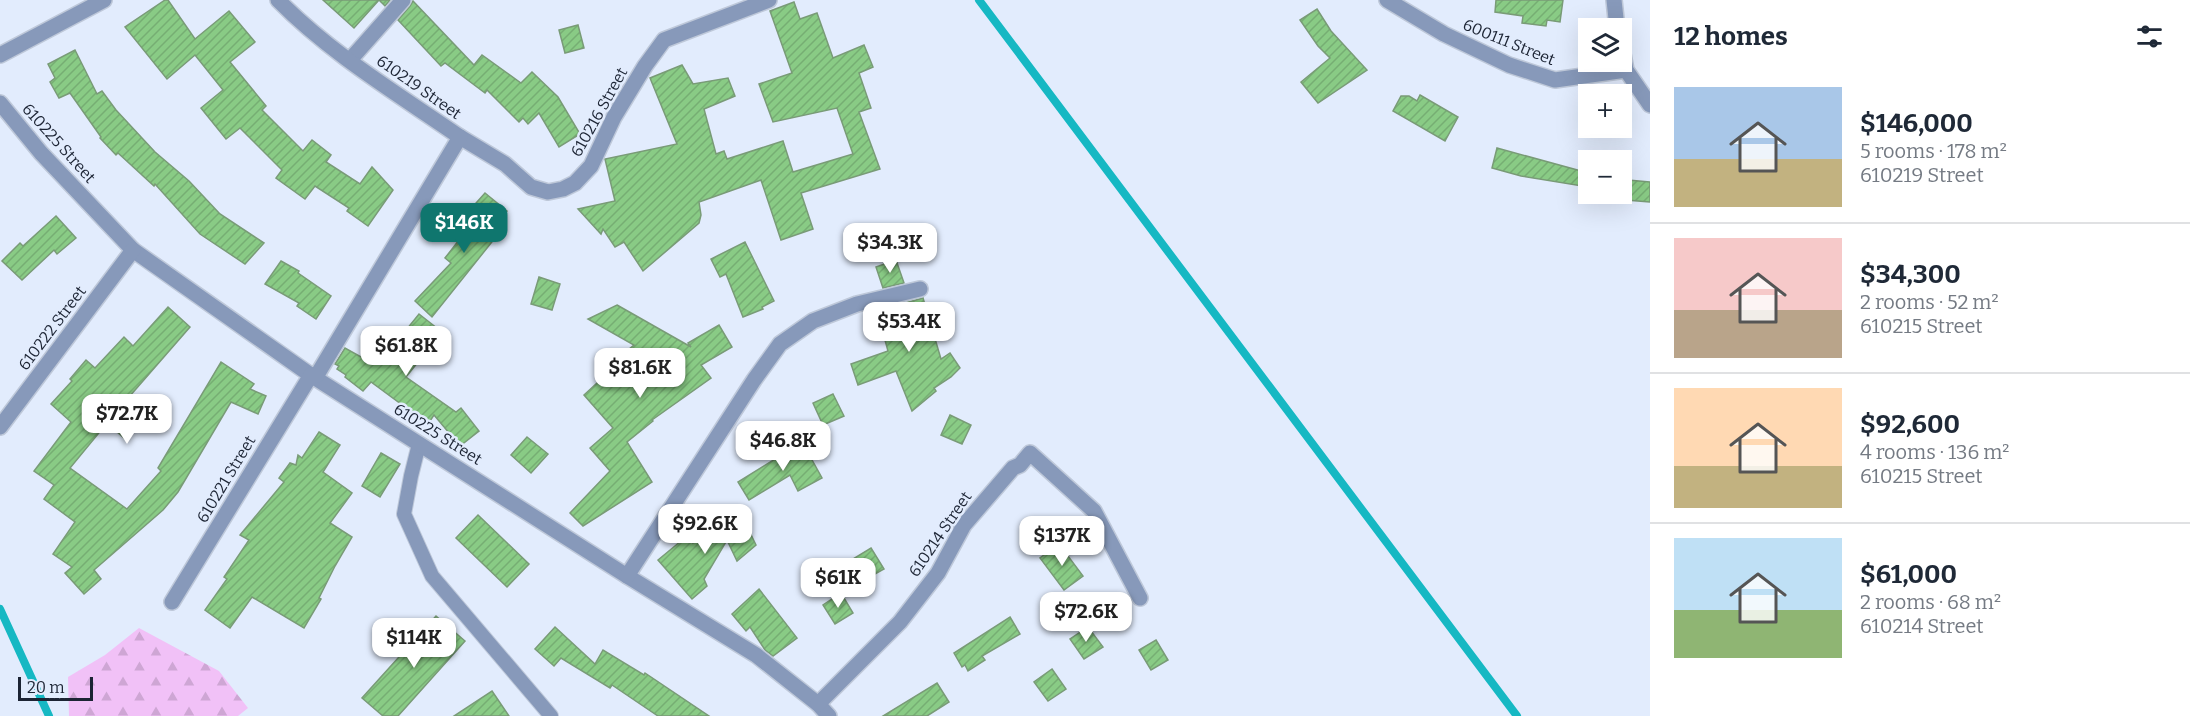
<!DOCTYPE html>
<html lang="en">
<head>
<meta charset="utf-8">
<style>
	body { margin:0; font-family:Bitter,serif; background:#f6f6f7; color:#1f2937; height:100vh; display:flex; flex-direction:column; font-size:22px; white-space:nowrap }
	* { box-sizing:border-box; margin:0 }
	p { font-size:20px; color:#747a83 }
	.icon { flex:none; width:33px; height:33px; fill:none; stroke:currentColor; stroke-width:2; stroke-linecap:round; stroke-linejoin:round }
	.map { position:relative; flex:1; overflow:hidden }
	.panel { display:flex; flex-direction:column; background:#fff; width:540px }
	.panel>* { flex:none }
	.fabs { position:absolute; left:1578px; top:18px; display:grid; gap:12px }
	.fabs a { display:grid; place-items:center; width:54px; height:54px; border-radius:0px; background:#fff; box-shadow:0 6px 24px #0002; font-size:30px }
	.scale { position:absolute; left:18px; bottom:15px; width:75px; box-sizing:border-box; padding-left:6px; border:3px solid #1c2434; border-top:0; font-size:16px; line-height:21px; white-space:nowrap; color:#1c2434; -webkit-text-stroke:4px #e2ecfd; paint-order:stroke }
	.price { position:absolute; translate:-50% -51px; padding:0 14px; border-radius:12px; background:#fff; color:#222; font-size:20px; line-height:39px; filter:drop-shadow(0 2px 3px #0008) }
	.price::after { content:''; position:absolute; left:50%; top:36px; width:18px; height:14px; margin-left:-9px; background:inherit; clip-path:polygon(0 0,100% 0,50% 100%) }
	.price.selected { background:#0f766e; color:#fff }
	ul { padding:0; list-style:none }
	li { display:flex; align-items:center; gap:18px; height:150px; padding:0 24px }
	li+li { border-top:2px solid #e0e1e3 }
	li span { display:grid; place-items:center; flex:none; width:168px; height:120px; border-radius:0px; color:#555 }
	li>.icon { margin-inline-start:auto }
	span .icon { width:72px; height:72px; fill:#fffc; stroke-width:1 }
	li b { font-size:26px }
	h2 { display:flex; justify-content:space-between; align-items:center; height:72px; padding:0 24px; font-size:26px }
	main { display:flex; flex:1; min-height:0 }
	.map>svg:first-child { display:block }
	.forest { fill:url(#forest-firs) }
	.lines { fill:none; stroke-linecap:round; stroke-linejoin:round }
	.stream { stroke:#16b8c3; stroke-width:8 }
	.building { fill:url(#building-hatch); stroke:#799b77; stroke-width:1.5 }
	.lane-casing { stroke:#bec8d9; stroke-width:16 }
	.street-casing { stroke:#bec8d9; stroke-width:18 }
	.lane { stroke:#8799ba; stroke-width:14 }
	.street { stroke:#8799ba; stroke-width:15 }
	.labels { text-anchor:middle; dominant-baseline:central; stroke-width:5; stroke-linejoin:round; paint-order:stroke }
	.street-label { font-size:16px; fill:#1c2434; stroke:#e2ecfd }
</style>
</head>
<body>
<main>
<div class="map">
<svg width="1650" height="716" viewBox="0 0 1650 716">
	<defs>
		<pattern id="forest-firs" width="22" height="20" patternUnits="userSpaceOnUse" patternTransform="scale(1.5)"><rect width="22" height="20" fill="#f1c1f7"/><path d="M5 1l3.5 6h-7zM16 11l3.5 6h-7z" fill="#cea6d4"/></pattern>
		<pattern id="building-hatch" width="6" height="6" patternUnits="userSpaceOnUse" patternTransform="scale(1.5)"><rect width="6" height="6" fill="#89cb85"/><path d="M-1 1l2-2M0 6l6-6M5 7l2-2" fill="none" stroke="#76ae73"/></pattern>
	</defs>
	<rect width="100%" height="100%" fill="#e2ecfd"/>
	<path class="forest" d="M139 628 219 671 248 708 238 716H69L68 677 105 655Z"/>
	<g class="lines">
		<g class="stream">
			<path d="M979 0 1517 716"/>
			<path d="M0 609 49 716"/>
		</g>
	</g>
	<g class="building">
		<path d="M165 0H168L195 39 229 11 255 42 230 62 266 106 262 110 303 151 312 140 331 155 326 162 360 184 372 167 393 190 368 226 347 211 349 208 315 186 305 199 276 178 282 170 240 128 226 139 201 108 223 90 195 55 167 79 125 27Z"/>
		<path d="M323 0H390L385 6 379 0 354 28Z"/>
		<path d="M1496 0H1563L1560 22 1547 20 1546 26 1522 23 1523 16 1495 12Z"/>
		<path d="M413 1 474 65 482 55 521 83 532 72 558 97 580 134 559 147 539 113 528 124 523 118 519 122 487 90 485 93 445 63 441 66 398 20 410 6Z"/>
		<path d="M794 2 800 19 817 13 833 58 864 45 873 67 859 73 871 108 859 112 880 169 801 193 813 229 781 240 761 180 699 202 701 215 699 223 643 271 624 242 615 247 603 229 601 234 578 209 615 201 605 159 677 144 650 78 682 65 693 84 728 78 735 96 704 109 716 154 724 151 727 159 783 141 793 172 853 154 837 108 773 122 759 84 792 73 770 11Z"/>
		<path d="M1317 9 1331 31 1367 70 1318 103 1301 82 1330 58 1318 46 1300 20Z"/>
		<path d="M578 25 584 48 565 53 559 30Z"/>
		<path d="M75 50 97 94 102 91 116 110 155 152 189 181 220 214 264 243 245 264 200 234 155 184 154 186 118 153 116 155 100 138 101 137 70 93 59 98 50 82 55 78 48 64Z"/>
		<path d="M1420 95 1458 117 1445 141 1393 111 1401 96H1409L1417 101Z"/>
		<path d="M1497 148 1585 172 1582 186 1521 176 1492 168Z"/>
		<path d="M1628 180 1650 182V202L1626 200Z"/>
		<path d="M485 193 507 211 493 227 499 233 432 317 415 301 451 263 445 258 477 217 469 211Z"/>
		<path d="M56 216 76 238 57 254 54 250 22 280 2 261 20 243 23 246Z"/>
		<path d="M745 242 774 301 762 307 763 309 743 317 726 274 720 277 711 259Z"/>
		<path d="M896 260 904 283 883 288 876 267Z"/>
		<path d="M281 261 299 271 298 273 331 296 316 319 297 306 299 303 265 284Z"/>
		<path d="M539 277 560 284 552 310 531 304Z"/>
		<path d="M923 298 941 359 950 353 960 368 951 377 934 388 936 391 912 411 896 371 858 385 851 364 888 351 877 311Z"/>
		<path d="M617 305 691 347 688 343 719 325 732 347 701 365 711 378 652 420 653 421 627 442 652 482 583 526 570 513 610 471 590 448 613 428 584 395 610 371 607 367 634 345 588 319Z"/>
		<path d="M168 307 190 327 129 397 135 403 133 405 145 416 125 439 107 423 70 468 127 509 161 471 158 468 221 362 254 384 250 389 266 396 258 414 231 402 178 492 163 510 94 570 101 579 84 594 65 573 72 567 53 554 75 522 44 499 54 485 34 471 71 422 51 404 72 381 70 379 86 360 95 368 124 337 133 346Z"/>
		<path d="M419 314 442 332 406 377 456 412 461 408 479 431 460 446 434 415 428 424 371 382 363 391 345 377 346 375 337 369 339 366 335 364 345 348 361 357 376 338 390 350Z"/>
		<path d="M833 394 844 416 823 425 813 403Z"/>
		<path d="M950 415 971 425 962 444 941 435Z"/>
		<path d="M319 432 340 445 323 472 352 493 330 523 352 537 335 566 319 598 321 599 304 628 252 597 230 628 205 610 227 579 224 577 249 540 240 535 284 482 279 478 290 463 296 465 298 455 302 458Z"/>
		<path d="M527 437 548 454 531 473 511 455Z"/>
		<path d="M801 440 822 478 798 491 790 475 749 500 738 482 785 453 783 450Z"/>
		<path d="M381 453 400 464 380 497 362 486Z"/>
		<path d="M478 515 529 564 507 587 456 538Z"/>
		<path d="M743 518 756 545 737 561 727 540 704 579 707 586 692 599 658 560 693 531V543Z"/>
		<path d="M1059 544 1083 576 1064 590 1040 558Z"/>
		<path d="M871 548 884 569 866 579 853 559Z"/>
		<path d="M759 589 797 638 773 656 765 650 750 627 746 631 732 614Z"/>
		<path d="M841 593 853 613 835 624 823 605Z"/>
		<path d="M436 616 465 641 398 716H383L362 698Z"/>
		<path d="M1010 617 1020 634 982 656 985 660 968 671 965 665 962 667 954 653Z"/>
		<path d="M555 627 595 664 603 650 644 675 645 673 709 716H658L612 685 610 688 561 658 554 666 535 649Z"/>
		<path d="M1088 627 1103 647 1084 659 1070 639Z"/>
		<path d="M1156 640 1168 660 1151 670 1139 650Z"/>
		<path d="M1052 669 1066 689 1048 701 1034 682Z"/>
		<path d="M937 683 949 702 927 716H883Z"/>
		<path d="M492 691 509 716H454Z"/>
	</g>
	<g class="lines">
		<g class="lane-casing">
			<path id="lane" d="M419 444 411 476 404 514 432 576 551 716"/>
		</g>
		<g class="street-casing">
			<g id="street">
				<path d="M1387 0 1444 34 1509 65 1555 80 1626 70"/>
				<path d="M1614 0 1617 28"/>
				<path d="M1622 49 1626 70 1650 105"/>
				<path d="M0 55 104 0"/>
				<path d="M350 60 403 0"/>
				<path d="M0 103 41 153 133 250 312 376 627 576 756 655 818 704 829 716"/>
				<path d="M460 137 505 164 531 187 548 192 563 189 575 183 591 166 614 117 645 66 664 40 769 0"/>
				<path d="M0 427 133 250"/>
				<path d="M627 576 754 380 780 344 813 321 857 304 920 289"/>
				<path d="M172 602 311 375H317L460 137C398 94 331 54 278 0"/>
				<path d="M818 704 900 622 938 573 964 525 1013 468 1020 465 1030 453 1094 511 1140 598"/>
			</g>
		</g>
		<use href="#lane" class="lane"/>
		<use href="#street" class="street"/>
	</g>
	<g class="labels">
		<g class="street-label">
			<text transform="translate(1509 42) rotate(22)">600111 Street</text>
			<text transform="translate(419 87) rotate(35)">610219 Street</text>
			<text transform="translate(599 112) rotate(-61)">610216 Street</text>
			<text transform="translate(59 143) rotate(48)">610225 Street</text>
			<text transform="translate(52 328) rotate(-53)">610222 Street</text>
			<text transform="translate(438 434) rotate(32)">610225 Street</text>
			<text transform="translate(226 479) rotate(-59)">610221 Street</text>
			<text transform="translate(940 534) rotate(-56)">610214 Street</text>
		</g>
	</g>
</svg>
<div class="fabs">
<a><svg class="icon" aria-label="layers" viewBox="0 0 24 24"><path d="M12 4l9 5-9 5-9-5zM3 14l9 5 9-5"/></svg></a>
<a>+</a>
<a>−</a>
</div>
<div class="scale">20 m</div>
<b class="price selected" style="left:464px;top:254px">$146K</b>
<b class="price" style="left:890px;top:274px">$34.3K</b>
<b class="price" style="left:909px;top:353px">$53.4K</b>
<b class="price" style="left:406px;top:377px">$61.8K</b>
<b class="price" style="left:640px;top:399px">$81.6K</b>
<b class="price" style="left:127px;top:445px">$72.7K</b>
<b class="price" style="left:783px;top:472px">$46.8K</b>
<b class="price" style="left:705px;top:555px">$92.6K</b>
<b class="price" style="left:1062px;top:567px">$137K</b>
<b class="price" style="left:838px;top:609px">$61K</b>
<b class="price" style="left:1086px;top:643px">$72.6K</b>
<b class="price" style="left:414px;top:669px">$114K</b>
</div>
<section class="panel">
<h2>12 homes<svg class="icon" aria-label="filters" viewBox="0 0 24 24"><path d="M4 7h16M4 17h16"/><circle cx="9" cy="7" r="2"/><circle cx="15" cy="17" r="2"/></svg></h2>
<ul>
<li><span style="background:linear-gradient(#a9c7e8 60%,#c2b280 0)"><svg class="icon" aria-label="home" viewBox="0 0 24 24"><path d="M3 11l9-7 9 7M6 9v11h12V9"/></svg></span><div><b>$146,000</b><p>5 rooms · 178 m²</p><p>610219 Street</p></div></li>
<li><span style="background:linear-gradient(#f6c9c9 60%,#b9a48a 0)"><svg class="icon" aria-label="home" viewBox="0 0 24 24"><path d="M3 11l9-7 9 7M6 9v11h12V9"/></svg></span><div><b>$34,300</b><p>2 rooms · 52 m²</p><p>610215 Street</p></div></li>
<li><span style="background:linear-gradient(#ffd9b3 65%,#c2b280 0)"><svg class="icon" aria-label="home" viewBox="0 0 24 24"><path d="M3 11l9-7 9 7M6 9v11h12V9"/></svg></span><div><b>$92,600</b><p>4 rooms · 136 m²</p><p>610215 Street</p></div></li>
<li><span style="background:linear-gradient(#bfe0f5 60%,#8fb573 0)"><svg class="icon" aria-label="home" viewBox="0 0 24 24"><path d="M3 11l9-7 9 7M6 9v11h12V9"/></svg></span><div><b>$61,000</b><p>2 rooms · 68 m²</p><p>610214 Street</p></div></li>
</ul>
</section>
</main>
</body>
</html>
